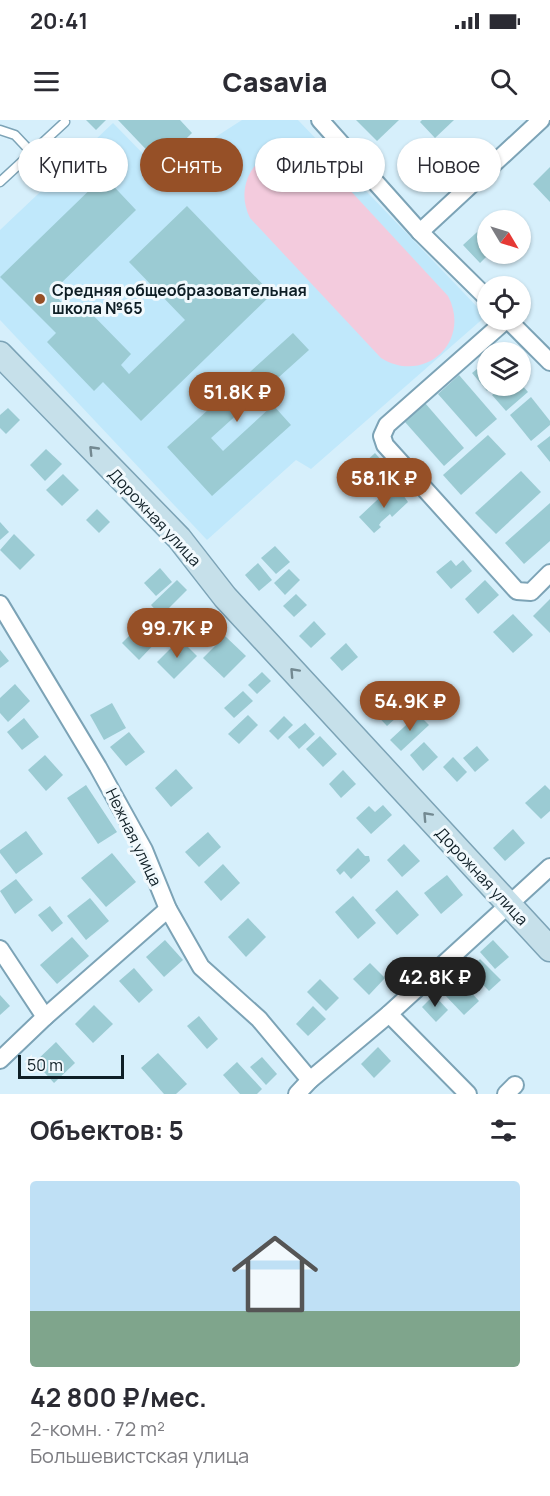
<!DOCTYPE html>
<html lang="ru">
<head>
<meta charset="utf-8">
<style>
	body { margin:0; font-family:Manrope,sans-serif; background:#f7f7f7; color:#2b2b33; height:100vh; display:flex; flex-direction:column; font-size:22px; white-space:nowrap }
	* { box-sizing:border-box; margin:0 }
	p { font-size:20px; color:#7c7c81 }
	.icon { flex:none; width:33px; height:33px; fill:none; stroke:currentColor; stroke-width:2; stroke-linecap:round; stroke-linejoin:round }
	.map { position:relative; height:974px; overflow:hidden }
	.side { display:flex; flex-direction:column; background:#fff; flex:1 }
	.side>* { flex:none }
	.banner { position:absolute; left:18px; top:18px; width:514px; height:54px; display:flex; gap:12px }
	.needle { width:39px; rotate:128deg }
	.controls { position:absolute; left:477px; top:90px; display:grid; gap:12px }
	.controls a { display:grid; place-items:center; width:54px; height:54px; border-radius:50%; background:#fff; box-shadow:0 2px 4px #0004; font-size:30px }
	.scale { position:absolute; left:18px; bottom:15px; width:106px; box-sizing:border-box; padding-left:6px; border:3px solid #0e1e25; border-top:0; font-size:16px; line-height:21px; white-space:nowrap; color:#0e1e25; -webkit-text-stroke:4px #f1f9fd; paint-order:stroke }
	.price { position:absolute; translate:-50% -51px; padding:0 14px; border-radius:21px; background:#965027; color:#fff; font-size:20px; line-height:39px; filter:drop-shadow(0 2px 3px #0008) }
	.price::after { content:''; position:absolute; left:50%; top:36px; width:18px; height:14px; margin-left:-9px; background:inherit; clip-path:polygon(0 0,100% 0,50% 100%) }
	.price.selected { background:#222; color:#fff }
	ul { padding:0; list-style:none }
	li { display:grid; align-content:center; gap:12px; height:318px; padding:0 30px }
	li span { display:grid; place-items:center; height:186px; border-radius:6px; color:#555 }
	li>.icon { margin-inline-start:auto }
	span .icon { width:108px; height:108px; fill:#fffc; stroke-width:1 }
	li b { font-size:26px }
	h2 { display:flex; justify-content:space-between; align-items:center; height:72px; padding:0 30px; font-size:26px }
	.chip { padding:0 21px; border-radius:27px; background:#fff; box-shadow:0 2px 4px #0004; font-size:21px; line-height:54px }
	.chip.selected { background:#965027; color:#fff }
	.status { display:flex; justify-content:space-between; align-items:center; height:42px; padding:0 30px; background:#fff; direction:ltr }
	.status svg { height:16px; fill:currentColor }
	header { display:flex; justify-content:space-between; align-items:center; height:78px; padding:0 30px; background:#fff; font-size:27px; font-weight:800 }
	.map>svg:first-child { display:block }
	.built { fill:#c0e8fb }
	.green { fill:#f3cbdd }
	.building { fill:#9bcbd3 }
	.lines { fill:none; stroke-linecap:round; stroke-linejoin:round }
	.lane-casing { stroke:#7ca3b6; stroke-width:11 }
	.street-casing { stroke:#7ca3b6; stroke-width:20 }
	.secondary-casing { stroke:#7ca3b6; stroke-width:27 }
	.lane { stroke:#fff; stroke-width:8 }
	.street { stroke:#fff; stroke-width:16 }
	.secondary { stroke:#c6e0ea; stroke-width:24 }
	.oneway { stroke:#738991 }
	.poi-dot { fill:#965027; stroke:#f1f9fd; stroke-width:2 }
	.labels { text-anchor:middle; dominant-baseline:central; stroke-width:6; stroke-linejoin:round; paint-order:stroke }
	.poi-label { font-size:16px; font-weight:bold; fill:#0e1e25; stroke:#f1f9fd; text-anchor:start }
	.street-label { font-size:16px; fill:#0e1e25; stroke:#f1f9fd }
</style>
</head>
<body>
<div class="status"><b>20:41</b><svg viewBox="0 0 49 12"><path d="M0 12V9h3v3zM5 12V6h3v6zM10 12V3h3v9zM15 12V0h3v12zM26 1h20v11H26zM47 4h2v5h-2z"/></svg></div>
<header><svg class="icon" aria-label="menu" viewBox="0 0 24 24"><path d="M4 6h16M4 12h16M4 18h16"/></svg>Casavia<svg class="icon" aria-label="search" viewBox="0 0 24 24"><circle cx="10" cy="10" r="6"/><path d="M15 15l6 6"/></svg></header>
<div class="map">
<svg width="550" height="974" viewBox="0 0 550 974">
	<rect width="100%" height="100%" fill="#d6effb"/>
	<path class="built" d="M242 0H298L486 196 311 349 296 340 207 420 0 200V110L113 3 161 52Z"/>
	<path class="green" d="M289 27 311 32 323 41 448 176C472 222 424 265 381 238L250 98C234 66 254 32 289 27Z"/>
	<g class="building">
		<path d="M86 0H106L96 10Z"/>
		<path d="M118 0H180L192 13 160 44Z"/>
		<path d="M356 0H399L377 21Z"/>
		<path d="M422 0H454L435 18 420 2Z"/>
		<path d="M50 27 64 42 47 58 33 43Z"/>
		<path d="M432 27 452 48 435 65 415 44Z"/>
		<path d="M550 47V82L533 64Z"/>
		<path d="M104 56 136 90 52 172 74 195 84 186 131 234 121 245 129 254 185 200 129 142 187 86 272 174 141 301 103 262 94 271 47 222 56 213 0 157Z"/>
		<path d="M488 102V134H489L480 143 463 125Z"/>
		<path d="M293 213 309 230 211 318 223 331 273 285 291 305 212 376 167 327Z"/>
		<path d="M488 240V266H493L487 271 472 253Z"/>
		<path d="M459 255 497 299 476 317 438 274Z"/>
		<path d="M520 263 528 272 506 291 492 275 504 266H520Z"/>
		<path d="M531 277 550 301V305L531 321 510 295Z"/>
		<path d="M425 283 464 328 444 346 405 302Z"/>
		<path d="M8 288 20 300 6 314 0 308V295Z"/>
		<path d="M488 315 506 334 461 375 443 355Z"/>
		<path d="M550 316V342L537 326Z"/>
		<path d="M46 329 62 344 45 361 30 345Z"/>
		<path d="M375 333 389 349 366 371 351 355Z"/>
		<path d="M521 351 541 372 496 414 475 393Z"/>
		<path d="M63 354 79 370 62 386 46 370Z"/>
		<path d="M391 367 395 372 399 369 408 382 392 397 390 394 381 402 379 405 381 407 374 413 359 397Z"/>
		<path d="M550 383V421L524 444 505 423Z"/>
		<path d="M97 389 110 402 99 413 86 400Z"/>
		<path d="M0 402 9 412 0 420Z"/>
		<path d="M14 414 35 435 20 450 0 430Z"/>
		<path d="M275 426 290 442 276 454 261 438Z"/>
		<path d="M451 440 456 446 463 440 472 451 451 469 436 452Z"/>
		<path d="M258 443 272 460 259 471 245 455Z"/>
		<path d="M160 448 172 462 156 476 144 463Z"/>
		<path d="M289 449 300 460 285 475 274 463Z"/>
		<path d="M177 460 187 470 161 496 151 485Z"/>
		<path d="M485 460 499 475 478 494 465 479Z"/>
		<path d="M296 474 307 485 294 497 283 486Z"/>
		<path d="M550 479V513L533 496Z"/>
		<path d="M513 494 533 515 513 533 493 512Z"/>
		<path d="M144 501 161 517 139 540 122 523Z"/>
		<path d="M314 501 326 514 311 528 299 516Z"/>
		<path d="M225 516 246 536 224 558 203 538Z"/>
		<path d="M180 519 197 536 174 559 157 542Z"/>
		<path d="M346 523 358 537 342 551 330 538Z"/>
		<path d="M0 530 9 541 0 548Z"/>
		<path d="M262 552 271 561 257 574 248 565Z"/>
		<path d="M15 564 30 581 8 602 0 593V578Z"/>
		<path d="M243 571 253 581 234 598 224 588Z"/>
		<path d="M392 572 407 588 387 606 372 590Z"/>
		<path d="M112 583 126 608 104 620 90 595Z"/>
		<path d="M418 594 429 605 401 631 390 620Z"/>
		<path d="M248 595 258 605 239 624 228 614Z"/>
		<path d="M284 596 293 605 278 620 269 611Z"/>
		<path d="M24 598 39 617 22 630 7 612Z"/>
		<path d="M305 603 315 614 299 629 288 617Z"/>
		<path d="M129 612 145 632 126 646 110 627Z"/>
		<path d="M320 616 337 634 323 647 306 629Z"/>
		<path d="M424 622 438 637 423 651 410 635Z"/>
		<path d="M477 626 489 640 475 652 463 638Z"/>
		<path d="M45 635 63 655 46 671 28 650Z"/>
		<path d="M453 637 467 652 457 662 443 647Z"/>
		<path d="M176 649 193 668 171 687 155 668Z"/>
		<path d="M343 650 356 664 341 678 329 664Z"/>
		<path d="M86 665 117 712 98 724 67 678Z"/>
		<path d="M545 665 550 670V691L541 699 525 683Z"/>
		<path d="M383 685 392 695 371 714 356 698 369 686 375 692Z"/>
		<path d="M513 709 525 723 505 741 493 728Z"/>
		<path d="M26 711 43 734 16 754 0 733V730Z"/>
		<path d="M208 712 221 727 199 747 185 732Z"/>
		<path d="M404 724 420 741 402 757 387 740Z"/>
		<path d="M358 728 365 736H369L370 741 351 759 344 751 340 755 336 750Z"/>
		<path d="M112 733 136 762 106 787 81 758Z"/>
		<path d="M223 744 240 763 221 781 204 762Z"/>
		<path d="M447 755 463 775 441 794 424 773Z"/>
		<path d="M16 759 33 780 15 794 0 771Z"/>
		<path d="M397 770 419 795 397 815 375 790Z"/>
		<path d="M353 776 376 803 358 819 335 792Z"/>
		<path d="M90 778 109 801 86 820 67 796Z"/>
		<path d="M50 786 63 803 52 812 38 795Z"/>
		<path d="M248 798 266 817 246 837 228 817Z"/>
		<path d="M72 817 89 836 57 864 40 845Z"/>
		<path d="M165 820 183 840 164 857 146 837Z"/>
		<path d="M493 820 509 837 495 849 480 832Z"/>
		<path d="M480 839 501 860 489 871 469 850Z"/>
		<path d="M370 843 385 858 369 875 353 859Z"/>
		<path d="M134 848 153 870 139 883 119 861Z"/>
		<path d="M320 859 339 878 326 891 307 872Z"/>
		<path d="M459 859 479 881 464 895 443 873Z"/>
		<path d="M0 875 10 886 0 895Z"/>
		<path d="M434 875 448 890 436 902 422 887Z"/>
		<path d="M94 885 113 904 93 923 75 904Z"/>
		<path d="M313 886 326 899 308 916 296 904Z"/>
		<path d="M199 896 218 919 207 929 187 906Z"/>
		<path d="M56 922 75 943 54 963 35 942Z"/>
		<path d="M378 927 391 941 374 958 361 944Z"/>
		<path d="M158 933 187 964 176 974H164L141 948Z"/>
		<path d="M262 937 277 954 266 965 250 947Z"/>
		<path d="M237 942 262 969 257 974H240L223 955Z"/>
	</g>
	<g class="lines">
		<g class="lane-casing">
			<g id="lane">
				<path d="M0 10 15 15 32 33"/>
				<path d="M0 62 65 2"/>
			</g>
		</g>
		<g class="street-casing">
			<g id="street">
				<path d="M320 0 420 112 488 179"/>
				<path d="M420 112 541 0"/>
				<path d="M506 200 387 305 382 316 385 325 517 471 531 472 550 453"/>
				<path d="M508 200 550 242"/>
				<path d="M0 484 98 647 144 730 168 789 201 847 259 899 310 960"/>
				<path d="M0 829 45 897"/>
				<path d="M389 894 468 974"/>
				<path d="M0 940 45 897 168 789"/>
				<path d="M297 974 310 960 389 894 550 747"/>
				<path d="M506 974 515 965"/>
			</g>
		</g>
		<g class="secondary-casing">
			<path id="secondary" d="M0 234 179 418 225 477 550 829"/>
		</g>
		<use href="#lane" class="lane"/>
		<use href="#street" class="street"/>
		<use href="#secondary" class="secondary"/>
	</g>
	<defs><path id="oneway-chevron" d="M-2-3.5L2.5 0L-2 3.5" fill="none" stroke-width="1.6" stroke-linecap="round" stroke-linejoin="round" transform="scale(1.5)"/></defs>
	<g class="oneway">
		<use href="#oneway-chevron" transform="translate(93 330) rotate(-134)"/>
		<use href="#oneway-chevron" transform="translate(294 552) rotate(-133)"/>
		<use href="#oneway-chevron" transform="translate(427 696) rotate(-133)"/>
	</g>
	<circle class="poi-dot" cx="40" cy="179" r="6"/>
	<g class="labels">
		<g class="poi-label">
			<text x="52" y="170">Средняя общеобразовательная<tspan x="52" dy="18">школа №65</tspan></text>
		</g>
		<g class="street-label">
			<text transform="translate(155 397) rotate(47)">Дорожная улица</text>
			<text transform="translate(134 717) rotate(64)">Нежная улица</text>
			<text transform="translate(482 756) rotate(47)">Дорожная улица</text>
		</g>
	</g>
</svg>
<div class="controls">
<a><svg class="needle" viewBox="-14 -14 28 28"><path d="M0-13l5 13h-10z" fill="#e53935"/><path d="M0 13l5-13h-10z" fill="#7c7c81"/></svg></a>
<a><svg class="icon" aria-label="locate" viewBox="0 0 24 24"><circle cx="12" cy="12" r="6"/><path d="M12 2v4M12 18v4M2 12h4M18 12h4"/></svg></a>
<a><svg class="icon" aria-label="layers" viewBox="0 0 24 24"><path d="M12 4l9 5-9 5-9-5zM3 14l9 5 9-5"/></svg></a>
</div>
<div class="scale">50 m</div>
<b class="price" style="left:237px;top:303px">51.8K ₽</b>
<b class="price" style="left:384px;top:389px">58.1K ₽</b>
<b class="price" style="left:177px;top:539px">99.7K ₽</b>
<b class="price" style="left:410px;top:612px">54.9K ₽</b>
<b class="price selected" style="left:435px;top:888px">42.8K ₽</b>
<div class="banner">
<a class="chip">Купить</a>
<a class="chip selected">Снять</a>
<a class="chip">Фильтры</a>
<a class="chip">Новое</a>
</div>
</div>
<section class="side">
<h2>Объектов: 5<svg class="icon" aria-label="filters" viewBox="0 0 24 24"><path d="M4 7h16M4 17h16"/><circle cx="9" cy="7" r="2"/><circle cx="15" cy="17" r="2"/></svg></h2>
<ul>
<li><span style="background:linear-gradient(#bfe0f5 70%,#7fa58c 0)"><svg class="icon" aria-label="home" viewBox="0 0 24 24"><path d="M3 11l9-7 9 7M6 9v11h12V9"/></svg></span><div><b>42 800 ₽/мес.</b><p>2-комн. · 72 m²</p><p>Большевистская улица</p></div></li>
</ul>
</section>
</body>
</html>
